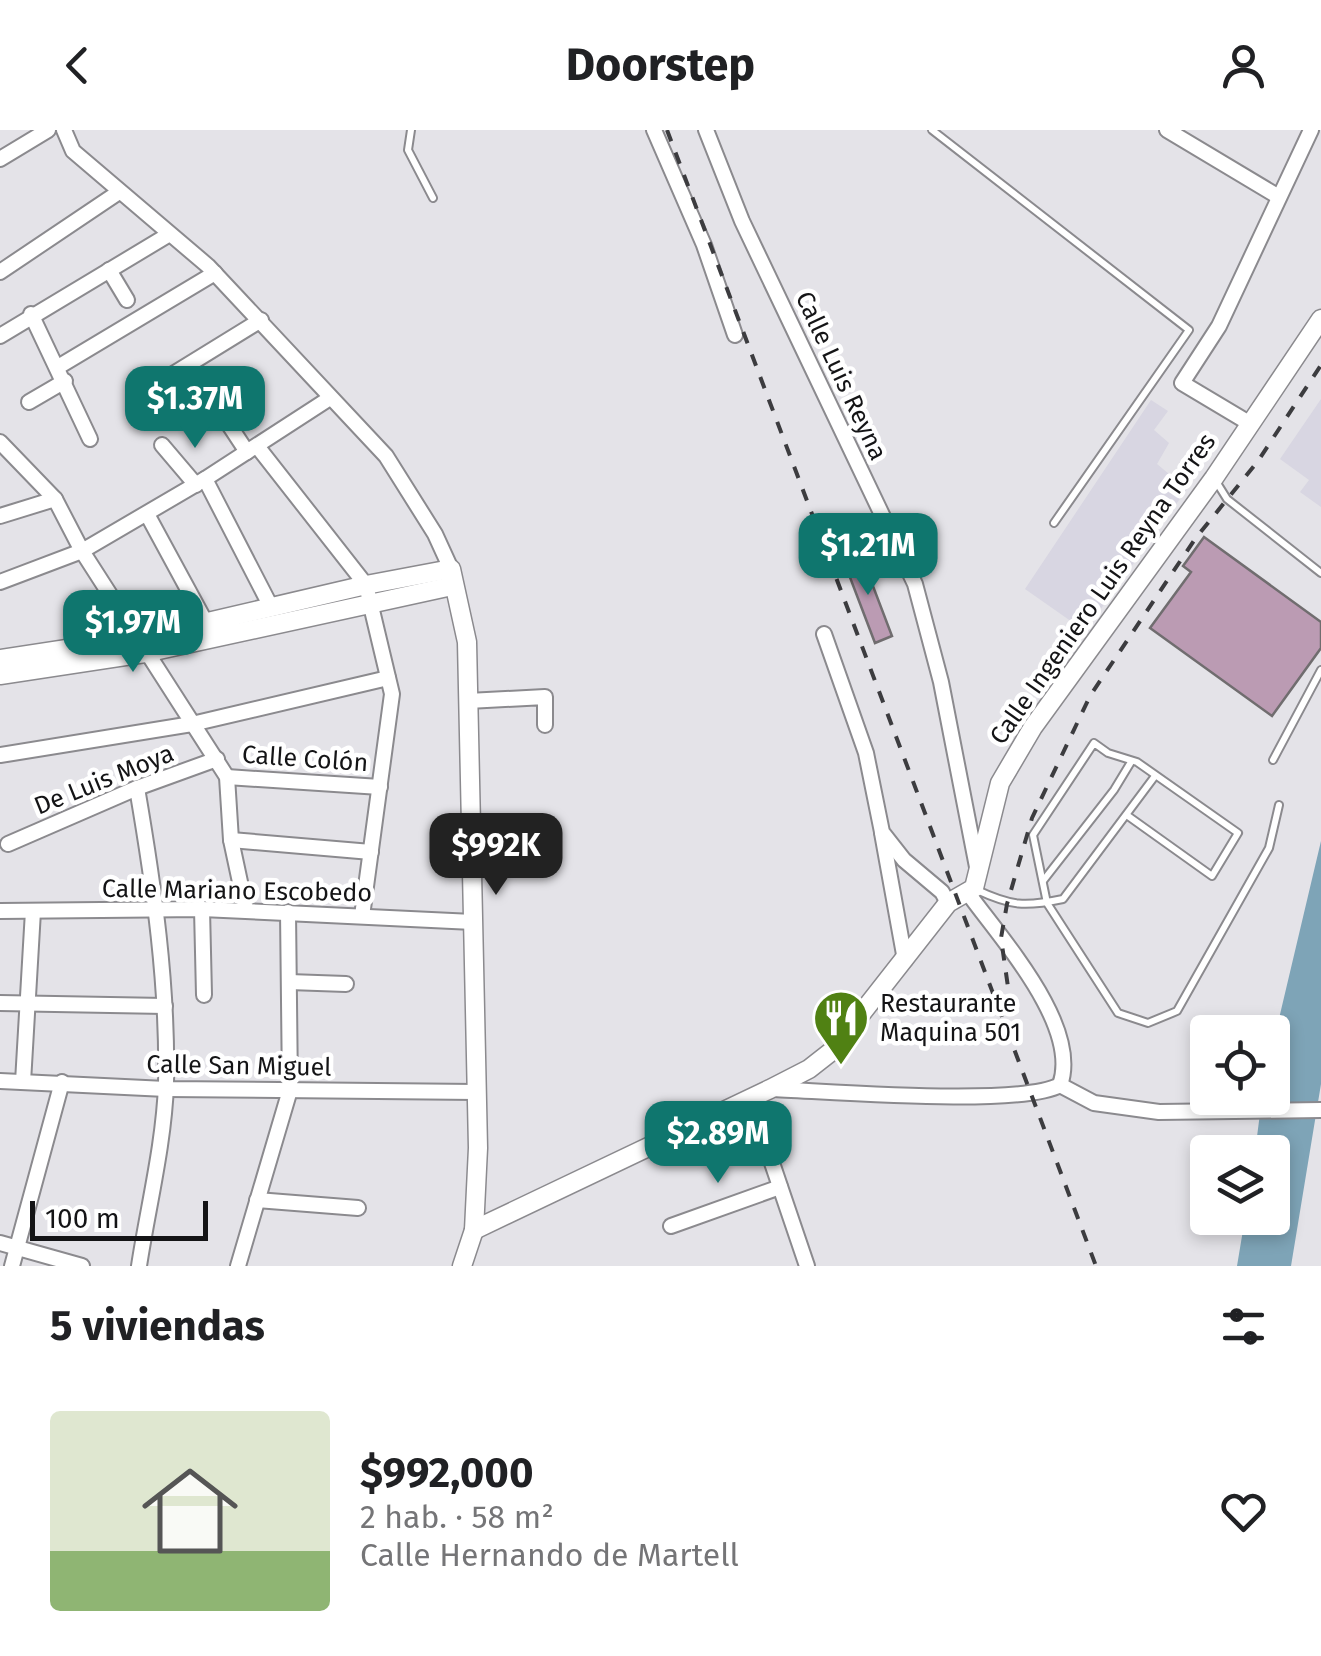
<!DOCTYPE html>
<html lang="es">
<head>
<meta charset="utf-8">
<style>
	body { margin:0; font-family:"Fira Sans",sans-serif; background:#f2f2f2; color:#202124; height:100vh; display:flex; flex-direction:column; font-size:38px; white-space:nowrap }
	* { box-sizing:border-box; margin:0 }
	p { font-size:32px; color:#757577 }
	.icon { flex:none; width:55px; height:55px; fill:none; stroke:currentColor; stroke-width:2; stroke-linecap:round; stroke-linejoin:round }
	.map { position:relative; height:1136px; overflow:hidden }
	.side { display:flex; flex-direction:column; background:#fff; flex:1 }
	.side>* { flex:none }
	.tools { position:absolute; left:1190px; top:885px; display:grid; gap:20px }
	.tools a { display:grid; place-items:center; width:100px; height:100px; border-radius:10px; background:#fff; box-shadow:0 5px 15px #0003; font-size:50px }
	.scale { position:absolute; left:30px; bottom:25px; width:178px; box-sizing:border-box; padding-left:10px; border:5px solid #141416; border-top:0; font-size:28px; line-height:35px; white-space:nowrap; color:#141416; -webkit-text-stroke:8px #fff; paint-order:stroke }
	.price { position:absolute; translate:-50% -85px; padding:0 22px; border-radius:20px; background:#0f766e; color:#fff; font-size:32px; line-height:65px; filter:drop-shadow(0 2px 5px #0008) }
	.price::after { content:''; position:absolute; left:50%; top:60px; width:30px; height:22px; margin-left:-15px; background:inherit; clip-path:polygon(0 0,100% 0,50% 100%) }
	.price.on { background:#222; color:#fff }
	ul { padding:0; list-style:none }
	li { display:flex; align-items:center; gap:30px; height:250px; padding:0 50px }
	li+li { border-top:2px solid #e0e0e0 }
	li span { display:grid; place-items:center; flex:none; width:280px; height:200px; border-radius:10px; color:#555 }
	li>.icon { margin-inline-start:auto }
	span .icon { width:120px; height:120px; fill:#fffc; stroke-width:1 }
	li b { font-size:42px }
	h2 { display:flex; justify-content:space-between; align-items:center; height:120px; padding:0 50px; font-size:42px }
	header { display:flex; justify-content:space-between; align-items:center; height:130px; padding:0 50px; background:#fff; font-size:45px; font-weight:700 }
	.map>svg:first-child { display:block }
	.built { fill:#d8d6e2 }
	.water { fill:#7ea4b7 }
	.building { fill:#bb9bb3; stroke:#706d6f; stroke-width:2.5 }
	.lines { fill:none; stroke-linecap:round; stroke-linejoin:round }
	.service-casing { stroke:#8b8a8e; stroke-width:10 }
	.minor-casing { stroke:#8b8a8e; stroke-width:18 }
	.tertiary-casing { stroke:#8b8a8e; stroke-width:21 }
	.service { stroke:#fff; stroke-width:6 }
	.minor { stroke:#fff; stroke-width:14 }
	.tertiary { stroke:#fff; stroke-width:18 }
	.rail { stroke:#3c3c3f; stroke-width:4; stroke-dasharray:12 12; stroke-linecap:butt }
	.labels { text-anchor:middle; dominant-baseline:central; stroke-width:9; stroke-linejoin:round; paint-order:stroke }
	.street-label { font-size:25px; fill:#141416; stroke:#fff }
	.poi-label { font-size:25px; fill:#141416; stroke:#fff; text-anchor:start }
</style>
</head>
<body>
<header><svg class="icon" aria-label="back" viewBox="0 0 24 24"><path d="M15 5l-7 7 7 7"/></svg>Doorstep<svg class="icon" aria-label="person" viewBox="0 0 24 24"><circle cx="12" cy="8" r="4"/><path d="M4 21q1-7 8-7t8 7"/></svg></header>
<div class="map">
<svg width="1321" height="1136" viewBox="0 0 1321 1136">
	<rect width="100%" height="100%" fill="#e4e3e8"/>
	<g class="built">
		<path d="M1321 269V377L1300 362 1309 350 1280 329Z"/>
		<path d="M1151 270 1168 281 1154 300 1169 313 1157 334 1187 359 1085 501 1025 459Z"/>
	</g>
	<path class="water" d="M1321 711V954L1291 1136H1237L1245 1088H1272V1022H1255L1262 968H1272L1273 914Z"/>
	<g class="building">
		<path d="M1204 407 1321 492V518L1272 586 1150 498 1191 442 1183 436Z"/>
		<path d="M860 422 892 506 875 513 843 429Z"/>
	</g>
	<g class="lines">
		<g class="service-casing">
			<g id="service">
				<path d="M411 0 408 20 433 68"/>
				<path d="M932 0 1189 200 1054 393"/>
				<path d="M1217 353 1227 369 1321 443"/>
				<path d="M1273 630 1321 540"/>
				<path d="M1128 686 1212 746 1238 703 1137 632 1108 623 1094 613 1033 705 1047 773 1118 883 1148 893 1177 881 1269 718 1279 675"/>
				<path d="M1043 751 1114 660 1131 632"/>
				<path d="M977 760C1011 776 1025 777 1063 769L1155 646"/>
			</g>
		</g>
		<g class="minor-casing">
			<g id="minor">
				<path d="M64 0 73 21 208 136 386 326 435 404 451 439"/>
				<path d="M654 0 704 115 735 205"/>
				<path d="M706 0 742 91 915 454 941 552 977 737"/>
				<path d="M1167 0 1279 67"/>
				<path d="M0 29 48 0"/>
				<path d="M109 140 127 170"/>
				<path d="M0 142 119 62"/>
				<path d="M31 184 90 309"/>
				<path d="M0 206 168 105"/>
				<path d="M58 237 215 143"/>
				<path d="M136 267 261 190"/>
				<path d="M29 272 65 251"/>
				<path d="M216 275 247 322"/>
				<path d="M1249 293 1182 253 1219 196 1311 0"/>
				<path d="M0 312 55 369 82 421 227 647 231 710 246 780"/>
				<path d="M162 315 196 355"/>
				<path d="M257 316 366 455 392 564 362 786"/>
				<path d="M205 349 271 477"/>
				<path d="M147 384 205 491"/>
				<path d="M0 386 55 369"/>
				<path d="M0 452 82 421 205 349 330 268"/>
				<path d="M824 504 866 623 882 702 904 730 942 762 948 773"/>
				<path d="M468 571 545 567V595"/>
				<path d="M0 625 192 594 388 548"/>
				<path d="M227 647 380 657"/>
				<path d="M137 658C154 757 168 854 166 954 164 1014 148 1077 139 1136"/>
				<path d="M882 703 905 830"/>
				<path d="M231 710 371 722"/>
				<path d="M8 714 137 658 217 629"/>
				<path d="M968 763C1001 809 1081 896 1060 955"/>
				<path d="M202 779 204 865"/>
				<path d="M0 781 202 779 473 792"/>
				<path d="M289 852 346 854"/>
				<path d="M0 873 165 876"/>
				<path d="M0 951 166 959 476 962"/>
				<path d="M23 952 33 781"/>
				<path d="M1060 955 1094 973 1159 982 1321 980"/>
				<path d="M770 959C827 961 1020 977 1060 955"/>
				<path d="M750 968 807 1136"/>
				<path d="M257 1070 358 1078"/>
				<path d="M671 1096 780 1057"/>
				<path d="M0 1113 82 1136"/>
				<path d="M12 1136 62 952"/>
				<path d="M238 1136 290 960 288 782"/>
			</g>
		</g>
		<g class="tertiary-casing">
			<g id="tertiary">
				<path d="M0 529 139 508 366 455 451 439 467 512 478 1018 474 1100 462 1136"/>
				<path d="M0 545 145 523 452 456"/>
				<path d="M474 1100 770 959 809 939 832 921 948 773 974 758 1000 653 1033 597 1214 348 1321 189"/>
			</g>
		</g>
		<use href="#service" class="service"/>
		<use href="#minor" class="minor"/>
		<use href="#tertiary" class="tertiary"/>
		<g class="rail">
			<path d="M667 0 1096 1136"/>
			<path d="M1011 878 1001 808 1007 774 1032 688 1090 566 1195 409 1258 331 1321 235"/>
		</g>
	</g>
	<defs>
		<g id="restaurant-pin" transform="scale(2.875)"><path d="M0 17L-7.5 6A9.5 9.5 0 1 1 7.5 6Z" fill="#508113" stroke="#fff"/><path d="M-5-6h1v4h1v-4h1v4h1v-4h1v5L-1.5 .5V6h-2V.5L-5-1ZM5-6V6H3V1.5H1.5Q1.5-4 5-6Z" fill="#fff"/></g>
	</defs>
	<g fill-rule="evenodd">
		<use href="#restaurant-pin" x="841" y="888"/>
	</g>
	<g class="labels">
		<g class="street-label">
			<text transform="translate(841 246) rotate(65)">Calle Luis Reyna</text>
			<text transform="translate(1103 459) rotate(-55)">Calle Ingeniero Luis Reyna Torres</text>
			<text transform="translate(305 629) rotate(4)">Calle Colón</text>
			<text transform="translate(104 650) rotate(-22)">De Luis Moya</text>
			<text transform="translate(237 761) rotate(1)">Calle Mariano Escobedo</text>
			<text transform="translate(239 936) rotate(1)">Calle San Miguel</text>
		</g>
		<g class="poi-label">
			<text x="880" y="874">Restaurante<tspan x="880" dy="29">Maquina 501</tspan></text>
		</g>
	</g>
</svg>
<div class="tools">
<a><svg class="icon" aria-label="locate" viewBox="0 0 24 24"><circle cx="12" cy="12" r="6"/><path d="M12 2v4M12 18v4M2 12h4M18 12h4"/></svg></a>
<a><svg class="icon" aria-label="layers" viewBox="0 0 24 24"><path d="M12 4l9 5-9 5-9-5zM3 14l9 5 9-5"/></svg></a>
</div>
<div class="scale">100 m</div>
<b class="price" style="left:195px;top:321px">$1.37M</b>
<b class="price" style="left:868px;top:468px">$1.21M</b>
<b class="price" style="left:133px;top:545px">$1.97M</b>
<b class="price on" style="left:496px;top:768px">$992K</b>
<b class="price" style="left:718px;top:1056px">$2.89M</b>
</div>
<section class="side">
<h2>5 viviendas<svg class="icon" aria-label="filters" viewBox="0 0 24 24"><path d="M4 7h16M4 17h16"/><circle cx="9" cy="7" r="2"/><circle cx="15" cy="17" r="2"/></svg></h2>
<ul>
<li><span style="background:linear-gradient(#dfe7d0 70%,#8fb573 0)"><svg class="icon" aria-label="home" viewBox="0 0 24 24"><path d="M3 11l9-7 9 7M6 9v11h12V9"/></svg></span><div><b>$992,000</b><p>2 hab. · 58 m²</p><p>Calle Hernando de Martell</p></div><svg class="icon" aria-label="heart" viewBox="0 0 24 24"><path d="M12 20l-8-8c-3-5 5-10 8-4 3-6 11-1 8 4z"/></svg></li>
</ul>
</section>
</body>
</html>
